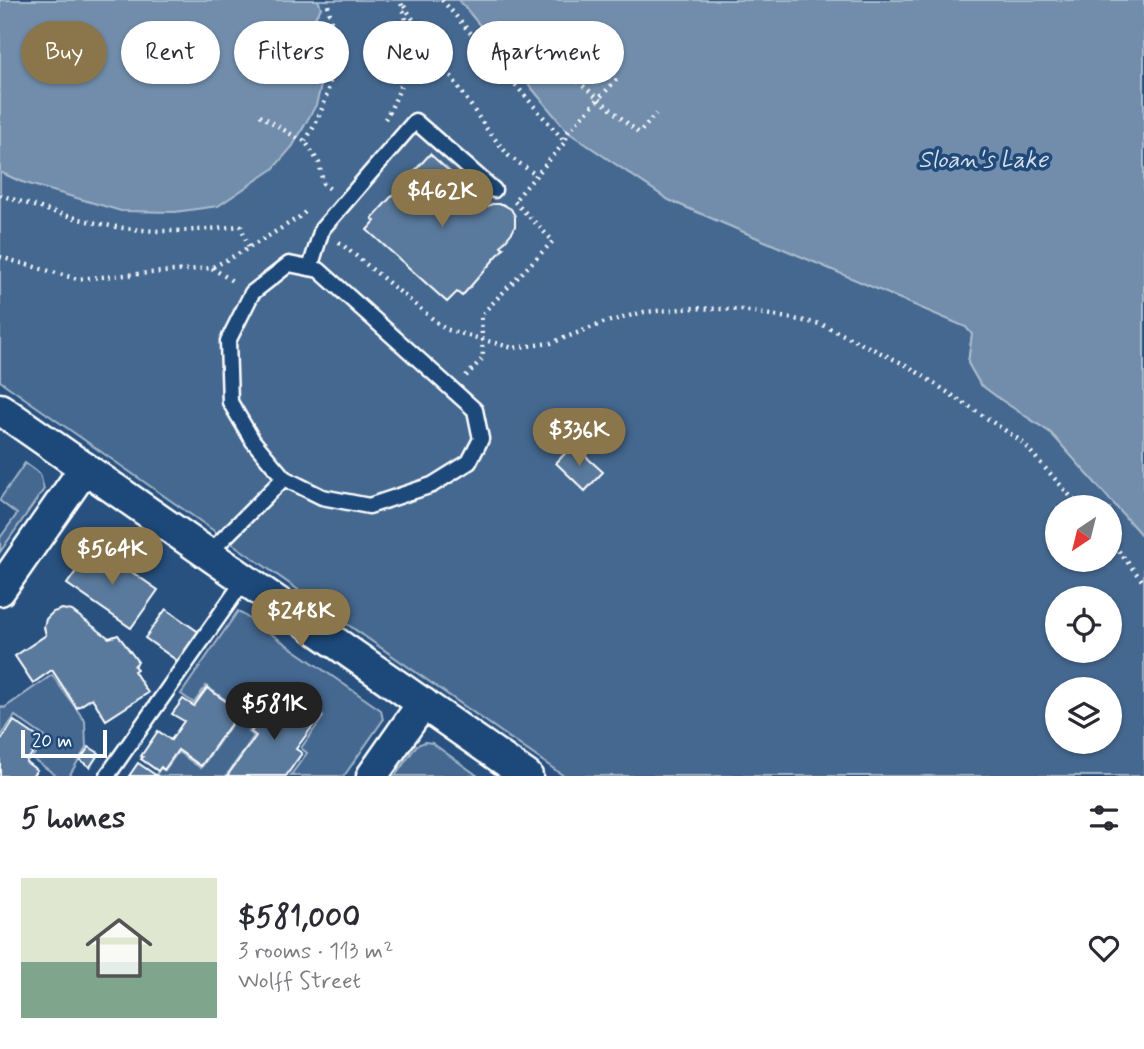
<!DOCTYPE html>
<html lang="en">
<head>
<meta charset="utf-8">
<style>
	body { margin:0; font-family:Mynerve,sans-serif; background:#f2f2f3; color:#2b2b33; height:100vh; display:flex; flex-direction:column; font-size:26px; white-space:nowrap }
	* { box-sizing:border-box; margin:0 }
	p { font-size:23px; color:#7c7c81 }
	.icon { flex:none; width:38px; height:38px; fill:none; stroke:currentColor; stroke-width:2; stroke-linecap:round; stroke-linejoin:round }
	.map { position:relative; height:776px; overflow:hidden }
	.sheet { display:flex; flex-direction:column; background:#fff; flex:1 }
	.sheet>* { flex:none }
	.top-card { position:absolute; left:21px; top:21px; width:700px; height:63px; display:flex; gap:14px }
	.needle { width:46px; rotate:215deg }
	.tools { position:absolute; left:1045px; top:495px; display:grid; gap:14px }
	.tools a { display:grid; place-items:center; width:77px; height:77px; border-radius:50%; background:#fff; box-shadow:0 2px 5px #0004; font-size:35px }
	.scale { position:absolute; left:21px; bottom:18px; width:86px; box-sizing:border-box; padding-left:7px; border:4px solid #fff; border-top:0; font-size:19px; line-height:24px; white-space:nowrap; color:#fff; -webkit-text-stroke:5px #1f4a7a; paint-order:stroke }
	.price { position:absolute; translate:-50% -60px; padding:0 16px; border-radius:24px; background:#8a764a; color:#fff; font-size:23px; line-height:46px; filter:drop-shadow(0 2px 4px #0008) }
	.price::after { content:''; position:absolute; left:50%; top:42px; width:21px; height:16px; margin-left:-10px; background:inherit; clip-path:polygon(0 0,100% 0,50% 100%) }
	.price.selected { background:#222; color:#fff }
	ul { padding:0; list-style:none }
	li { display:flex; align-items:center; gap:21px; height:175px; padding:0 21px }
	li+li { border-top:2px solid #e1e1e2 }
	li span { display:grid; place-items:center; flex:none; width:196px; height:140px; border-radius:0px; color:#555 }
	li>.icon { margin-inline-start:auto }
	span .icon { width:84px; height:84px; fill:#fffc; stroke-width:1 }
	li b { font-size:30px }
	h2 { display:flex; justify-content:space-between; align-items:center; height:84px; padding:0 21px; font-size:30px }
	.tag { padding:0 24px; border-radius:32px; background:#fff; box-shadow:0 2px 5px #0004; font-size:24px; line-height:63px }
	.tag.selected { background:#8a764a; color:#fff }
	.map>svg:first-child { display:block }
	.green { fill:#446890; stroke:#a2b4c8; stroke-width:2; fill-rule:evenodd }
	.water { fill:#718dab; stroke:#aabbcd; stroke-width:2 }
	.building { fill:#5a7a9d; stroke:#fff; stroke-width:2 }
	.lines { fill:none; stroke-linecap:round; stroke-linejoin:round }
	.lane-casing { stroke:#fff; stroke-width:19 }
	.street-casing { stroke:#fff; stroke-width:35 }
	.path { stroke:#fff; stroke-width:4.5; stroke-dasharray:2 5; stroke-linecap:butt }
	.lane { stroke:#1f4a7a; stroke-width:14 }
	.street { stroke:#1f4a7a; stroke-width:30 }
	.labels { text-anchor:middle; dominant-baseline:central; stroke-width:7; stroke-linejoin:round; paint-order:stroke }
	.water-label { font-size:24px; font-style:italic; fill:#d4dde6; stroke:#1f4a7a }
</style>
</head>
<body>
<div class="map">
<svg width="1144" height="776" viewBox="0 0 1144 776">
	<rect width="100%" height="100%" fill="#28517f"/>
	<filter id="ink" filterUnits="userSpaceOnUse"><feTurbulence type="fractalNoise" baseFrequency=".0143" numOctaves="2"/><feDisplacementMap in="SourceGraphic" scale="14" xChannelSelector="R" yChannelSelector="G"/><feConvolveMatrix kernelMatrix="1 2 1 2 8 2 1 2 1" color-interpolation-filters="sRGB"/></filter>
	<g filter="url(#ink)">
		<g class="green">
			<path d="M318 0H459L568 132 669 200 966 327 972 334 968 363 980 384 1000 399 1051 433 1144 538V776H564L0 381V172L22 182 292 147 304 127 318 60 312 44 311 25 321 8ZM1057 508H1110V560H1057ZM1057 598H1110V651H1057ZM1057 690H1110V742H1057Z"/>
			<path d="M25 463 40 474 44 489 0 552V538L17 514 0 501V499Z"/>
			<path d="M238 611 381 710 383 720 344 776H290L307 753 301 748 323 717 281 687 249 732 254 736 226 776H158L156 775 160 768 165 770 178 752 201 768 241 711 206 686 194 703 181 694Z"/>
			<path d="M52 675 85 721 86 748 69 776H57L32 758 45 737 15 716 1 736 0 735V706L4 708Z"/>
			<path d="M425 742 432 743 478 776H395L417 745Z"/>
		</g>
		<g class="water">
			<path d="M0 0H318L321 8C318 13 313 18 312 24 307 38 314 57 326 66L316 105 292 147 273 169 218 206 175 212 121 211 22 182 0 172Z"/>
			<path d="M459 0H1144V538L1051 433 1000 399 980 384 968 363 972 334 966 327 669 200 568 132Z"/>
		</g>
		<g class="building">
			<path d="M430 154 488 206 492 204H502L511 209 515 216V226L513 231 501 246 504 248 462 296 457 292 447 302 367 230 375 221 372 218Z"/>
			<path d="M573 445 603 472 585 491 556 463Z"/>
			<path d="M94 546 158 590 131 628 67 584Z"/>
			<path d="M62 609 72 611 109 638 118 635 138 662 134 666 137 669 134 671 148 693 106 720 92 698 77 708 52 670 33 683 15 656 46 635 44 627 46 619 53 612Z"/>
			<path d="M166 609 200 633 179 662 145 638Z"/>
			<path d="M207 688 240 711 201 766 178 750 164 770 161 767 158 771 141 759 143 757 141 756 158 731 171 740 184 721 172 714 183 699 194 706Z"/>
			<path d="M276 695 315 723 296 749 302 753 286 776H227L256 736 251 732Z"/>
			<path d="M14 721 42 740 26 762 37 770 32 776H0V738L2 739Z"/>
			<path d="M89 747 99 753 90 767 80 760Z"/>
			<path d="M138 763 157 776H129Z"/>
		</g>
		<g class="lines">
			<g class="lane-casing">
				<g id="lane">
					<path d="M289 264 319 270 475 410 481 439 469 462 432 485 369 506 322 497 284 478 253 441 230 402 228 341 252 293Z"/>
					<path d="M310 268 322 229 415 121 494 190"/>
					<path d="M208 554 284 478"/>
					<path d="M107 776 245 579"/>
				</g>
			</g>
			<g class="street-casing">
				<g id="street">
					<path d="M0 409 527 776"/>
					<path d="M0 590 85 468"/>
					<path d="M372 776 423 703"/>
				</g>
			</g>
			<g class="path">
				<path d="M442 0 565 142"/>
				<path d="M404 6 486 128 509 156 536 175"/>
				<path d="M580 46 562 68 639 133 656 114"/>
				<path d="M260 115 297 138 305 141 319 163 323 183 330 189"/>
				<path d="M385 119C397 100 412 61 410 38 408 26 404 11 400 0"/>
				<path d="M305 141C323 115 333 81 334 49 334 33 330 15 327 0"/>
				<path d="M0 195C44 209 96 227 143 230 175 233 208 229 241 226L249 248"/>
				<path d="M339 242 445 329 513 348 551 343 603 323 644 312 695 308 743 310 821 324 908 366 1021 441 1081 508"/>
				<path d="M0 257 77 279 211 268 249 248 301 216 307 210"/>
				<path d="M212 268 234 282"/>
				<path d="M466 376 483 358 481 315 553 241 514 201 565 142 568 132 617 79"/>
				<path d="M1110 540 1144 583"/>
			</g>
			<use href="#lane" class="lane"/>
			<use href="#street" class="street"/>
		</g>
	</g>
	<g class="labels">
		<g class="water-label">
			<text x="983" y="160">Sloan's Lake</text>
		</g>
	</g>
</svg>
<div class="tools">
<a><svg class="needle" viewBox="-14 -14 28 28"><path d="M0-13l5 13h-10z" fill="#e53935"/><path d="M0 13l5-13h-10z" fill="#7c7c81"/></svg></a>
<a><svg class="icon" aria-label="locate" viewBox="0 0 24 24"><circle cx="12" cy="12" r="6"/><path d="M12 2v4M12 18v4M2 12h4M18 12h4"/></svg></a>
<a><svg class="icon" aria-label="layers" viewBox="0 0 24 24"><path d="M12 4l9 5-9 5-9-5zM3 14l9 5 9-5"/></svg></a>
</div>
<div class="scale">20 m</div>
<b class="price" style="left:442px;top:229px">$462K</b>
<b class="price" style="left:579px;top:468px">$336K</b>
<b class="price" style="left:112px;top:587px">$564K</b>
<b class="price" style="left:301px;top:649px">$248K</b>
<b class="price selected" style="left:274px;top:742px">$581K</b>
<div class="top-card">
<a class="tag selected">Buy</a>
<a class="tag">Rent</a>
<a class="tag">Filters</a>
<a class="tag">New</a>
<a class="tag">Apartment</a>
</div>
</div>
<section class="sheet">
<h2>5 homes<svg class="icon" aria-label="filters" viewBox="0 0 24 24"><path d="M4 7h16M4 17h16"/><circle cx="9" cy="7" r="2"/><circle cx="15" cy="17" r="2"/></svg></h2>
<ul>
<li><span style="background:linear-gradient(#dfe7d0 60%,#7fa58c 0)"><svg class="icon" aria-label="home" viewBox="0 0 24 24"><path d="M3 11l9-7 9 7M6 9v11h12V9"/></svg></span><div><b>$581,000</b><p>3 rooms · 113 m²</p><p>Wolff Street</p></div><svg class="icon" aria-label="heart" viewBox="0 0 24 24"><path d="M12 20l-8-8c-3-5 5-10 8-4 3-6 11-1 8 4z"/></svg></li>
</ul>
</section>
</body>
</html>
